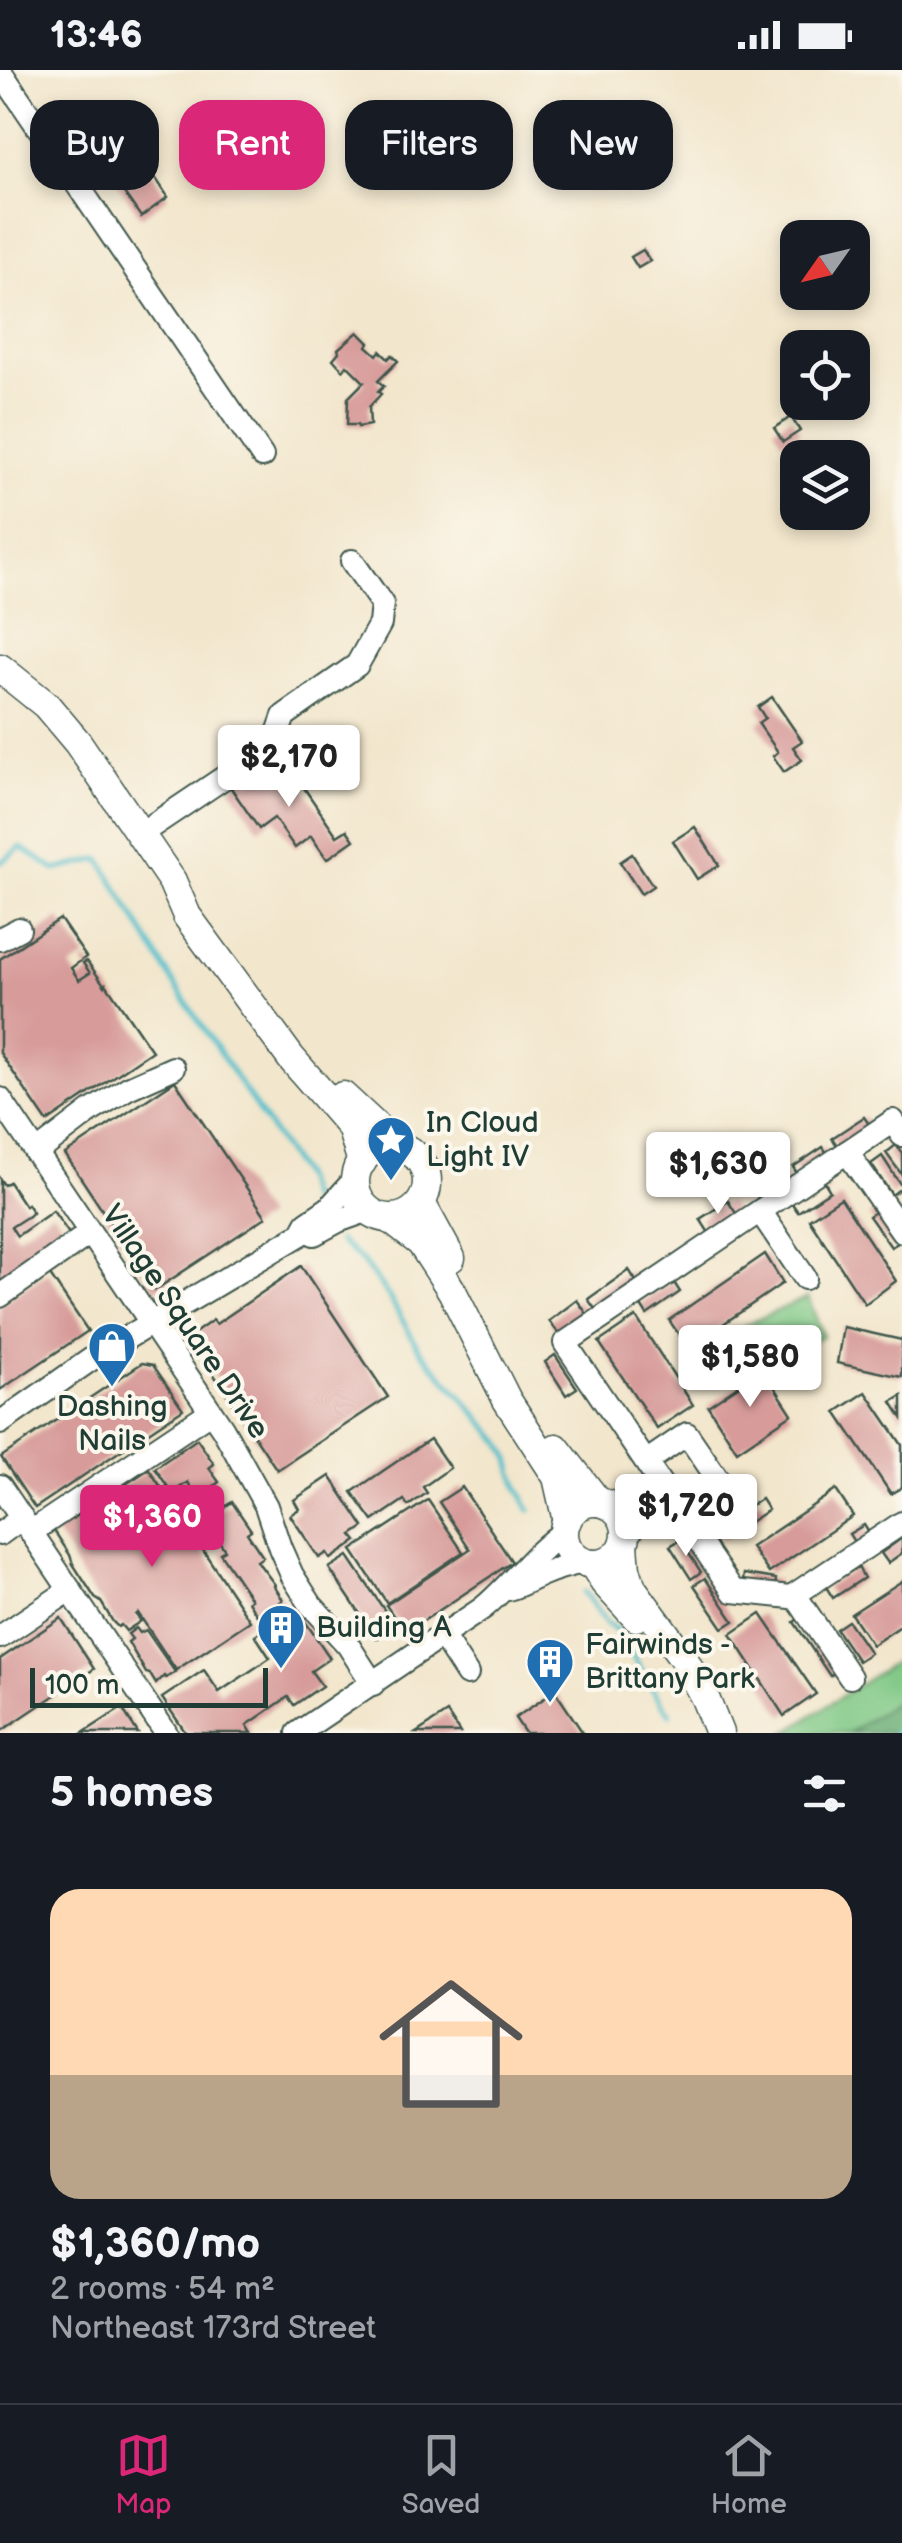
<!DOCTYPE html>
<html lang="en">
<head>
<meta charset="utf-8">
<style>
	body { margin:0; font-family:"Balsamiq Sans",sans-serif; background:#242831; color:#f1f3f6; height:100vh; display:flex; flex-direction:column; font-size:38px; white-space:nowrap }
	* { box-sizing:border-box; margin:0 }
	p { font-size:32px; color:#9ea1a6 }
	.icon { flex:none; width:55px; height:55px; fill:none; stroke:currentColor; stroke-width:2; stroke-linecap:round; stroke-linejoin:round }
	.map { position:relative; height:1663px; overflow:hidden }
	.drawer { display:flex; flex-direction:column; background:#171b24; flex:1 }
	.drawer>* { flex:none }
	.guide { position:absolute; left:30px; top:30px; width:842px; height:90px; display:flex; gap:20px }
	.needle { width:65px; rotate:236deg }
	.fabs { position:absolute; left:780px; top:150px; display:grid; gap:20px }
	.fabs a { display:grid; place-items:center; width:90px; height:90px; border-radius:20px; background:#171b24; box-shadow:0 5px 15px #0003; font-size:50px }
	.scale { position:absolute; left:30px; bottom:25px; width:238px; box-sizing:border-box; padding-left:10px; border:5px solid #1f3d34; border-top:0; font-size:28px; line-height:35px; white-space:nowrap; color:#1f3d34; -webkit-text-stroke:8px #fbf7ec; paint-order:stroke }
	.price { position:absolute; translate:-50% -85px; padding:0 22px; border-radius:10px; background:#fff; color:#222; font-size:32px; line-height:65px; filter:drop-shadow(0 2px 5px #0008) }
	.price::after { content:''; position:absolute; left:50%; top:60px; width:30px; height:22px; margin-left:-15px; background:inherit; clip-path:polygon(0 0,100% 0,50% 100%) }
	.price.selected { background:#db2777; color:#fff }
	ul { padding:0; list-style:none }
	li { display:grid; align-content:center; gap:20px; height:530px; padding:0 50px }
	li+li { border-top:2px solid #363941 }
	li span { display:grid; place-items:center; height:310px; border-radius:30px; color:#555 }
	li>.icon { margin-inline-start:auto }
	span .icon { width:180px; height:180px; fill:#fffc; stroke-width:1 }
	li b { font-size:42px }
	h2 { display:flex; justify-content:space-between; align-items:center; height:120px; padding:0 50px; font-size:42px }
	.tag { padding:0 35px; border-radius:30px; background:#171b24; box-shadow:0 5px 15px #0003; font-size:35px; line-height:90px }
	.tag.selected { background:#db2777; color:#fff }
	.status { display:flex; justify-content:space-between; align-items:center; height:70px; padding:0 50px; background:#171b24; direction:ltr }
	.status svg { height:28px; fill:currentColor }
	.dock { display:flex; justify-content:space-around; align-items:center; height:140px; border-top:2px solid #363941; background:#171b24; font-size:28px; color:#9ea1a6 }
	.dock a { display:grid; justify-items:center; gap:5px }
	.dock .selected { color:#db2777 }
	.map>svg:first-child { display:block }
	.green { fill:#7ec784; stroke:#4e825c; stroke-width:2.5 }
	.forest { fill:#66ac72; stroke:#427453; stroke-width:2.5 }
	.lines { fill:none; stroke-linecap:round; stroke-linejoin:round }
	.stream { stroke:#52bfcb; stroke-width:5 }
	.building { fill:#d79b9a }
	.minor-casing { stroke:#3f564b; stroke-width:26 }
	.major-casing { stroke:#3f564b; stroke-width:31 }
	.minor { stroke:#fff; stroke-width:22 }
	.major { stroke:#fff; stroke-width:28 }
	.labels { text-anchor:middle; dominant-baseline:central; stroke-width:8; stroke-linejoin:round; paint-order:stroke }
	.poi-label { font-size:30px; fill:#1f3d34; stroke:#fbf7ec; text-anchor:start }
	.street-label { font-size:30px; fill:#1f3d34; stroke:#fbf7ec }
</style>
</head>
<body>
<div class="status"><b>13:46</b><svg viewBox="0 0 49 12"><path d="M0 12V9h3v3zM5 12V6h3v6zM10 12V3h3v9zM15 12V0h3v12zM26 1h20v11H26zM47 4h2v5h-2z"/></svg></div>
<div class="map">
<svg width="902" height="1663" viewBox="0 0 902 1663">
	<rect width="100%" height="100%" fill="#fbf7ec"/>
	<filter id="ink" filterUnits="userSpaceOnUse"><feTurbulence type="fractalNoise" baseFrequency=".01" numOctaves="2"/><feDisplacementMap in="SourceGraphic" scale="20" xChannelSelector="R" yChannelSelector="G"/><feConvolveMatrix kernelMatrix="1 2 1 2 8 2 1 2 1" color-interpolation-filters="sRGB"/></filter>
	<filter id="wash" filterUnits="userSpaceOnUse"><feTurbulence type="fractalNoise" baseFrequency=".0048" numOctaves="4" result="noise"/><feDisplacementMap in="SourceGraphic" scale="40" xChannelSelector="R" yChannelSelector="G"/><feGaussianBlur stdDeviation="2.25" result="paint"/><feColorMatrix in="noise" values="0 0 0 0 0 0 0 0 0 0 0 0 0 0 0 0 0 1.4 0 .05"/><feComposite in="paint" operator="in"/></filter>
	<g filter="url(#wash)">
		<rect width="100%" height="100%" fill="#f2e6cc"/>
		<g class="green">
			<path d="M808 1227 823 1266 760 1298 743 1256Z"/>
			<path d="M902 1587V1663H785Z"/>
		</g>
		<path class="forest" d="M902 1628V1663H849Z"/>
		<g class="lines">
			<g class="stream">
				<path d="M0 793 21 777 55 800 100 789 173 912 302 1107 309 1129"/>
				<path d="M339 1171 362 1191 389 1227 419 1279 501 1372 510 1389 518 1418 530 1440"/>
				<path d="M584 1522 607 1554 617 1560 655 1623 670 1644"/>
				<path d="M894 1663 902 1659"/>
			</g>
		</g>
		<g id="blocks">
			<g class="building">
				<path d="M143 89 168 127 141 147 115 110Z"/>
				<path d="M643 180 650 191 638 198 631 187Z"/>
				<path d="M358 262 369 273 367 276 377 285 380 281 388 289 392 285 398 291 378 311 384 316 378 322 381 324 369 337 370 355 358 357 357 355H347L348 328 364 312 347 295 343 300 333 289 339 282 338 279Z"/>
				<path d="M791 347 800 361 783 372 774 358Z"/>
				<path d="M772 627 802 671 793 677 802 690 784 702 773 686 778 682 758 653 765 648 758 637Z"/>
				<path d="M270 696 276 706 289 696 337 766 347 760 354 770 327 789 311 766 295 778 274 748 259 759 231 718 246 708 249 712 253 709 251 707Z"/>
				<path d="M695 757 719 795 697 809 673 771Z"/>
				<path d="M632 784 653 816 641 824 620 792Z"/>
				<path d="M60 849 86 887 71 898 79 910 90 903 83 893 87 891 105 916 106 914 152 981 47 1052 0 983V889Z"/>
				<path d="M175 1011 266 1147 155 1220 65 1084Z"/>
				<path d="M864 1047 871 1057 839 1078 832 1068Z"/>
				<path d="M896 1075 902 1083V1105L886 1083Z"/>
				<path d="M823 1077 828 1085 798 1105 793 1097Z"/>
				<path d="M882 1086 902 1117 892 1125 871 1094Z"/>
				<path d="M779 1101 787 1113 760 1130 752 1118Z"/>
				<path d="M0 1109 4 1115 9 1112 25 1136 27 1134 33 1143 11 1157 17 1166 53 1141 72 1168 0 1216Z"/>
				<path d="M824 1111 830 1121 798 1142 791 1132Z"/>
				<path d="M841 1128 896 1211 865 1234 809 1149Z"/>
				<path d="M728 1131 737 1145 709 1163 700 1149Z"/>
				<path d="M879 1139 901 1171 891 1177 869 1146Z"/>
				<path d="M765 1184 783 1213 688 1278 669 1250Z"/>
				<path d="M301 1196 388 1327 277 1400 189 1267 213 1250 216 1254Z"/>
				<path d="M629 1200 636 1211 595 1239 588 1229Z"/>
				<path d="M48 1202 88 1261 0 1320V1234Z"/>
				<path d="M673 1211 680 1222 647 1245 640 1234Z"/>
				<path d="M577 1230 587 1244 559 1264 549 1251Z"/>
				<path d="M636 1247 693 1335 657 1359 599 1272Z"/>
				<path d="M843 1257 902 1270V1307L837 1293Z"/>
				<path d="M785 1273 788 1282 772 1287 769 1278Z"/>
				<path d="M555 1285 577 1318 566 1325 545 1292Z"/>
				<path d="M142 1293 153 1295 183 1339 35 1438 1 1387Z"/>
				<path d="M763 1299 792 1344 737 1381 708 1336Z"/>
				<path d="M866 1322 902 1375V1417L891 1424 836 1342Z"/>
				<path d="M902 1326V1348L892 1332Z"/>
				<path d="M197 1369 214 1394 209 1398 219 1412 214 1416 221 1425 202 1438 188 1412 172 1423 155 1398Z"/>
				<path d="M430 1369 450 1398 423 1417 427 1423 408 1436 404 1430 373 1451 352 1422Z"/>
				<path d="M149 1399 250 1551 176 1600 138 1543 136 1545 141 1551 126 1561 121 1555 118 1557 113 1552 101 1532 95 1528 73 1494 70 1485 53 1459 73 1446 74 1448Z"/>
				<path d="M330 1406 364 1457 352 1465 357 1471 331 1489 327 1483 319 1488 290 1445 299 1439 294 1430Z"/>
				<path d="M462 1417 512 1492 405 1563 386 1535 470 1479 439 1432Z"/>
				<path d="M836 1420 853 1446 769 1503 751 1477Z"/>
				<path d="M761 1429 768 1440 724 1469 717 1458Z"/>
				<path d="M428 1430 463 1482 387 1533 352 1480Z"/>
				<path d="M232 1432 251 1460 247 1463 263 1487 257 1491 275 1515 274 1516 283 1530 258 1547 248 1531 251 1529 220 1483 225 1480 208 1454 214 1450 211 1446Z"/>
				<path d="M864 1455 871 1466 856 1475 849 1464Z"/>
				<path d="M902 1468V1483L888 1493 881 1483Z"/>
				<path d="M680 1470 701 1502 691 1509 670 1476Z"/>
				<path d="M348 1486 395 1556 377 1569 329 1498Z"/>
				<path d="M858 1497 864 1508 833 1528 826 1517Z"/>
				<path d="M744 1504 776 1509 775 1520 742 1515Z"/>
				<path d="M705 1508 734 1551 723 1558 694 1515Z"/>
				<path d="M902 1511V1555L872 1575 851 1544Z"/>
				<path d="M296 1538 330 1588 311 1601 322 1616 294 1635 288 1627 247 1655 252 1663H186L162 1628 204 1600 219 1622 270 1588 255 1565Z"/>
				<path d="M761 1544 816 1624 784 1646 731 1564Z"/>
				<path d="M805 1544 841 1598 830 1606 794 1552Z"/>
				<path d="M61 1548 94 1599 0 1662V1589Z"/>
				<path d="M848 1551 870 1583 858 1591 836 1559Z"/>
				<path d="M136 1558 140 1563 146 1560 175 1602 166 1608 164 1606 156 1614 150 1604 146 1603 128 1572 132 1569 128 1564Z"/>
				<path d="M555 1621 583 1663H525L515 1648Z"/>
				<path d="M122 1638 138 1663H83Z"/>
				<path d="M447 1643 460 1663H416Z"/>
			</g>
		</g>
	</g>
	<g filter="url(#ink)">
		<use href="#blocks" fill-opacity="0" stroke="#3f564b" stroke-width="2.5"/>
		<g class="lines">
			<g class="minor-casing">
				<g id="minor">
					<path d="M0 1 262 386"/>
					<path d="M140 764 265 680 278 663 284 646 357 595 380 554 382 534 352 491"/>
					<path d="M0 869 19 859"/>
					<path d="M0 1029 223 1359 266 1436 280 1478 292 1505 311 1535 348 1575 373 1614"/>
					<path d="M902 1065 893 1051 565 1273 733 1521 791 1527 902 1453"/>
					<path d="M847 1082 902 1161"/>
					<path d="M36 1083 91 1041 128 1018 173 998"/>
					<path d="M760 1141 805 1208"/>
					<path d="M314 1164 338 1151 369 1140"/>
					<path d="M0 1226 90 1163"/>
					<path d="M0 1353 93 1288 301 1164 307 1153 329 1138 355 1109"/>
					<path d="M646 1392 687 1364 734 1433 693 1461"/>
					<path d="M0 1416 166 1663"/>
					<path d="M615 1440 642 1428 662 1416"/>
					<path d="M31 1462 210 1342"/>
					<path d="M0 1464 22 1448"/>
					<path d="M625 1470 637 1452 670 1429"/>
					<path d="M508 1519C520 1516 529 1510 541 1505 554 1499 569 1495 584 1492"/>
					<path d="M795 1525 850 1607"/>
					<path d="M0 1567 70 1520"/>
					<path d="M443 1567 467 1604"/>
					<path d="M298 1663 483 1538C512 1514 533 1483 565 1461"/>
				</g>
			</g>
			<g class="major-casing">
				<g id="major">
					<path d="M0 598 46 635 78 673 172 811 187 846 291 988 351 1057 362 1092"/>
					<path d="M343 1026 397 1076"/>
					<circle cx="391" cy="1112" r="36"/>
					<path d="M421 1133 451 1188"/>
					<path d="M390 1149 421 1173 452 1221 507 1330 557 1407 567 1451"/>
					<path d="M556 1378 598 1432"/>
					<circle cx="595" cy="1463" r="31"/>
					<path d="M624 1475 626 1499 632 1518 684 1589 705 1628 719 1663"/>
					<path d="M593 1494 604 1512 636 1547"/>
				</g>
			</g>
			<use href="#minor" class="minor"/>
			<use href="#major" class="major"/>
		</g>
	</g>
	<defs>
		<g id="sight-pin" transform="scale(2.5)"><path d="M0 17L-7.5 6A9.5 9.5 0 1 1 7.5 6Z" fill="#1f6fb2" stroke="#fbf7ec"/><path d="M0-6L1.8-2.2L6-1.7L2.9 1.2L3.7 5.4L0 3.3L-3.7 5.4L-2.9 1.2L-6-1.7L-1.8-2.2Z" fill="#fff"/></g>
		<g id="shop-pin" transform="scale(2.5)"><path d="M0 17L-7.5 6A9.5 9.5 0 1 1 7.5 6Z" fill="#1f6fb2" stroke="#fbf7ec"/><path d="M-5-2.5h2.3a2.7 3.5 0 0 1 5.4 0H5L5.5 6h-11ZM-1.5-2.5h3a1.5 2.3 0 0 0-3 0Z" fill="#fff"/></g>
		<g id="building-pin" transform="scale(2.5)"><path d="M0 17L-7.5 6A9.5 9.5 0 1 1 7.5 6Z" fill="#1f6fb2" stroke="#fbf7ec"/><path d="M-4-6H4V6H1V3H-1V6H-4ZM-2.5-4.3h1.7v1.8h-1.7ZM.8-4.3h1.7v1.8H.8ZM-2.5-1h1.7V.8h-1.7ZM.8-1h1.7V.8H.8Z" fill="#fff"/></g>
	</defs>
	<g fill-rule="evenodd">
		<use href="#sight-pin" x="391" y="1070"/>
		<use href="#shop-pin" x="112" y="1276"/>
		<use href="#building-pin" x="281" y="1558"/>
		<use href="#building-pin" x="550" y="1592"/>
	</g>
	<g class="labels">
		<g class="poi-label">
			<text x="426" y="1053">In Cloud<tspan x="426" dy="34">Light IV</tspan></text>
			<text x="112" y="1337" text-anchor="middle">Dashing<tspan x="112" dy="34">Nails</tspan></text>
			<text x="316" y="1558">Building A</text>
			<text x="585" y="1575">Fairwinds -<tspan x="585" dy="34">Brittany Park</tspan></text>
		</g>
		<g class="street-label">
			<text transform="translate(185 1252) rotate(56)">Village Square Drive</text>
		</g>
	</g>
</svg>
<div class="fabs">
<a><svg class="needle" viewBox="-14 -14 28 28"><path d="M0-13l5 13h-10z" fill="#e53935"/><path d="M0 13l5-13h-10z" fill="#9ea1a6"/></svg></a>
<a><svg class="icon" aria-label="locate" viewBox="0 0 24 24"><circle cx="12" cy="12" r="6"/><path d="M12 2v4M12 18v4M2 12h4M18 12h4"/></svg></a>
<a><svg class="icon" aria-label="layers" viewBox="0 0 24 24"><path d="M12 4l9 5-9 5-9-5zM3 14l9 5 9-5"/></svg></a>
</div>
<div class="scale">100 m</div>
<b class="price" style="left:289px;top:740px">$2,170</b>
<b class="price" style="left:718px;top:1147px">$1,630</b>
<b class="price" style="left:750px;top:1340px">$1,580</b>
<b class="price" style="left:686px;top:1489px">$1,720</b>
<b class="price selected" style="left:152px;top:1500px">$1,360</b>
<div class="guide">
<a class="tag">Buy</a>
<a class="tag selected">Rent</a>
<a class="tag">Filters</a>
<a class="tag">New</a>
</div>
</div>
<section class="drawer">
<h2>5 homes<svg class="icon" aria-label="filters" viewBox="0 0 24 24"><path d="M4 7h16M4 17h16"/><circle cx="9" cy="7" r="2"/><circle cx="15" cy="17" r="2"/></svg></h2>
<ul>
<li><span style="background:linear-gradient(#ffd9b3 60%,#b9a48a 0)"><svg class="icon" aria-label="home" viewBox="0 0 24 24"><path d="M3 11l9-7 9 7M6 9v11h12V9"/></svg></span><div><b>$1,360/mo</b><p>2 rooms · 54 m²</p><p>Northeast 173rd Street</p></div></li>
</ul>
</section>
<nav class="dock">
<a class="selected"><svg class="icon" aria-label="map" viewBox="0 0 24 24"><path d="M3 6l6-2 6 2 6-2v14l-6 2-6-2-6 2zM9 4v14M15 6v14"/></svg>Map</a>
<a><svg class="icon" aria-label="saved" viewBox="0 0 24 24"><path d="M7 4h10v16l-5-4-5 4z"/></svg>Saved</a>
<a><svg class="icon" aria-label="home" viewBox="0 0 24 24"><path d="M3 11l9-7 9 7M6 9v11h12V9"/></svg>Home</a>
</nav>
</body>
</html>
